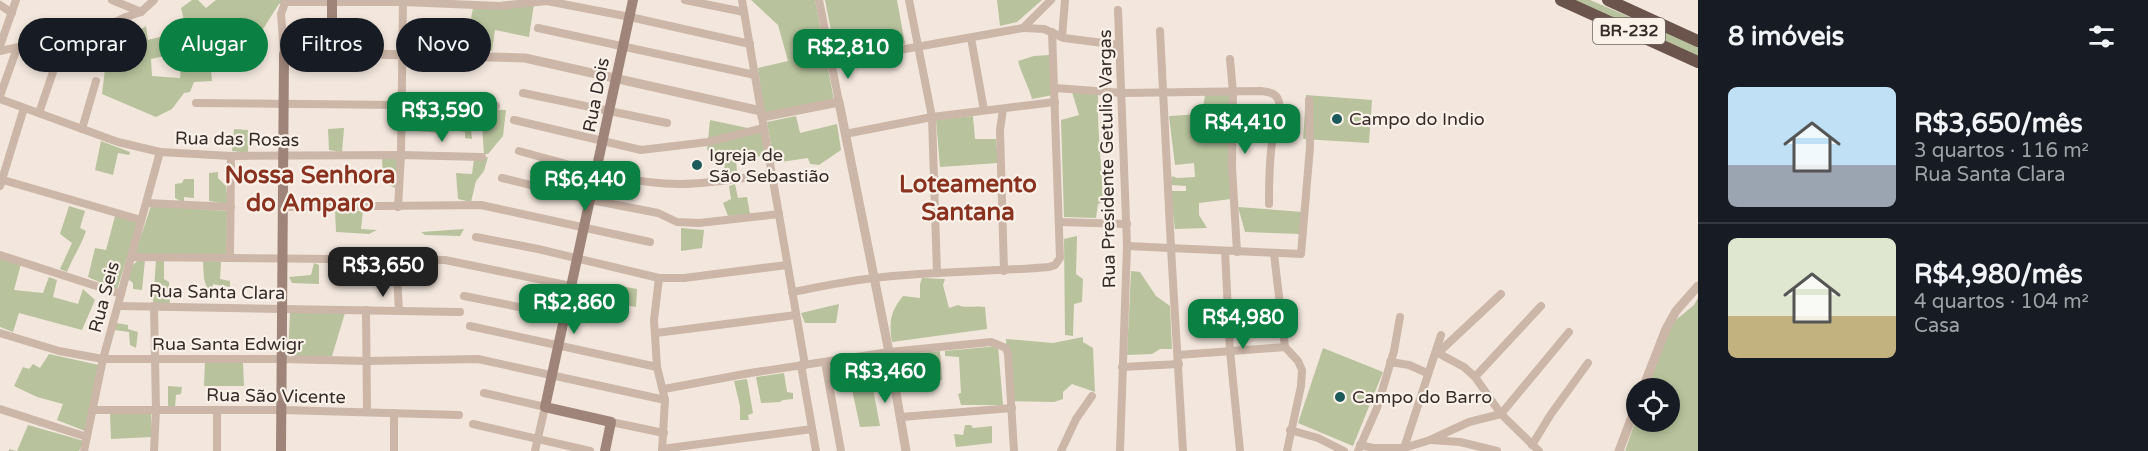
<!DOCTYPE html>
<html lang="pt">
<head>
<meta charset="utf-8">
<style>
	body { margin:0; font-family:"Varela Round",sans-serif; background:#242831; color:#f1f3f6; height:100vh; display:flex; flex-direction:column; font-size:22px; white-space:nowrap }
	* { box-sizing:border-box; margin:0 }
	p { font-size:20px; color:#9ea1a6 }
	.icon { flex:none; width:33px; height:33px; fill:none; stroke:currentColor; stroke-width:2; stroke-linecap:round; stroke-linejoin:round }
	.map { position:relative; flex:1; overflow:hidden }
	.drawer { display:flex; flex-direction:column; background:#171b24; width:450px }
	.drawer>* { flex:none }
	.top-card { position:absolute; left:18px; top:18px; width:570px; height:54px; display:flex; gap:12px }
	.tools { position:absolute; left:1626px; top:378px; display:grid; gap:12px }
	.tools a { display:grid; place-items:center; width:54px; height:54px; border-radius:50%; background:#171b24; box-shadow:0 3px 9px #0003; font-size:30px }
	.price { position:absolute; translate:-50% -51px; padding:0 14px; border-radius:12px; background:#0b8043; color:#fff; font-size:20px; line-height:39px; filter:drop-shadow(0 2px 3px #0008) }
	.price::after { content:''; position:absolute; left:50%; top:36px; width:18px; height:14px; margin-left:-9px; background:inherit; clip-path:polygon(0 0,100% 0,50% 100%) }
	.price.selected { background:#222; color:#fff }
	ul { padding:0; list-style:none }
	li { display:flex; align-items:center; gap:18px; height:150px; padding:0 30px }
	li+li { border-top:2px solid #363941 }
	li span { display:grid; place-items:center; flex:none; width:168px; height:120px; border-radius:9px; color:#555 }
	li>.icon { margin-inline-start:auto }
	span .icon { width:72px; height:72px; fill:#fffc; stroke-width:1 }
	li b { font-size:26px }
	h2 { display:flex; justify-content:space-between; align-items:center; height:72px; padding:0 30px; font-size:26px }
	.pill { padding:0 21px; border-radius:27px; background:#171b24; box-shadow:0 3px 9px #0003; font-size:21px; line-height:54px }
	.pill.selected { background:#0b8043; color:#fff }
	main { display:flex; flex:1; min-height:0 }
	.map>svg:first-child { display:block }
	.green { fill:#b8c29c }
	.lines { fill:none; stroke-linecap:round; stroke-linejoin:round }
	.minor { stroke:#cbb6a8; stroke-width:8 }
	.tertiary { stroke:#cbb6a8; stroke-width:9 }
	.secondary { stroke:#9f8579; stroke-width:10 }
	.trunk { stroke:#6a544c; stroke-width:12 }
	.poi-dot { fill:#1d5a5b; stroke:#faf1e9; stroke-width:2 }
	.labels { text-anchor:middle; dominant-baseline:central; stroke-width:4.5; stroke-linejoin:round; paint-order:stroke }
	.shield { fill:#faf1e9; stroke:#726763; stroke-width:1.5 }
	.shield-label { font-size:16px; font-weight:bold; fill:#382c29 }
	.street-label { font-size:18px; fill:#382c29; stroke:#faf1e9 }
	.poi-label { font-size:18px; fill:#382c29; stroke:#faf1e9; text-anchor:start }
	.district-label { font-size:24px; font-weight:bold; fill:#893220; stroke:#faf1e9 }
</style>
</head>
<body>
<main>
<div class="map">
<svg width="1698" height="451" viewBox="0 0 1698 451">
	<rect width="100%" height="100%" fill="#f3e7dd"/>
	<g class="green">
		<path d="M192 0H198L206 8 216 0H302L279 4 249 51 191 50 181 8Z"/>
		<path d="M751 0H815L834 100 764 113 758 68 788 61 778 25Z"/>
		<path d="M825 0H897L905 44 836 56Z"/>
		<path d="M997 0H1042L1017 22 1000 26Z"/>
		<path d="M1572 0H1590L1698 46V56Z"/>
		<path d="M534 4 529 37 495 30 492 51H463L462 28H469L473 8Z"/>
		<path d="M146 26 148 40 174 33 179 53 151 59 152 76 180 78 182 57 210 59 212 81 194 82 190 92 184 93 172 109 156 117 102 94 108 45 121 41Z"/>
		<path d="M432 28C431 38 428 42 429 52L416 48V30Z"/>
		<path d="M1049 55 1053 95 1032 99C1028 85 1022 75 1018 61L1034 56Z"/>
		<path d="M1072 92 1098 95C1097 131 1102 166 1103 202L1098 204 1096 218 1064 217 1061 120 1079 115Z"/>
		<path d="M1205 95H1230L1231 199 1199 203V215L1207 228 1175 229 1170 191H1186V186L1170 185 1172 176 1177 178 1195 177 1194 163 1175 165 1169 116 1202 114Z"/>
		<path d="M1306 95 1372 100 1369 143 1303 139Z"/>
		<path d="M442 108V133L417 131V109Z"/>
		<path d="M454 109H469L472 139 465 138V132L453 130Z"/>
		<path d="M481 109 506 110 503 136 488 154H484Z"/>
		<path d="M796 116 800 133 837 124 841 150 819 165 810 164 808 158 774 163 767 122Z"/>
		<path d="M973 116 975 139H996L998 163 940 167 936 120Z"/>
		<path d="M710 120 762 131 765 156 736 159 737 172 725 175 724 160 707 150Z"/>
		<path d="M344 128 342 152 329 150 328 129Z"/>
		<path d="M234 129 248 130V153L232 151Z"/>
		<path d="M101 141 130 152 129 155 118 153 113 175 95 170Z"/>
		<path d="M382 157H400L395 188 383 182Z"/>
		<path d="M488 157 484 171 476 181 471 202 458 199 456 173 472 174 474 159Z"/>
		<path d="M218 172V178L226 186 228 204 209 201V173Z"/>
		<path d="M184 179H194V198L184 197V203L175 198V184L182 183Z"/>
		<path d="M735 184 738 198 747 197 750 214 728 216 723 203 731 199 729 186Z"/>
		<path d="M69 206 85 211 80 228 86 231C81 246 73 257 67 272L60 269 72 243 60 234Z"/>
		<path d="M151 206 227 211 226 255 135 254Z"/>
		<path d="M1238 207 1303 212 1300 234 1245 232Z"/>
		<path d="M335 211H363L361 229 377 230 369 234 336 232Z"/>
		<path d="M115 216 138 221 117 290 88 277 95 248 106 250Z"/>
		<path d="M681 228 704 230 702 248 681 251Z"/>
		<path d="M464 229 460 236 425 235 421 232Z"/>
		<path d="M1077 236 1076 274 1083 279 1082 302 1074 304 1073 336 1065 335 1064 239Z"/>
		<path d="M0 257 21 264 14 290 43 293 49 277 57 280 53 297 78 304 83 289 95 300 82 330 19 313 13 332 0 327Z"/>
		<path d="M145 260 142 290 133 289V283L128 279 131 267 137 261Z"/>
		<path d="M156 260H164V279L169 282 170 305 153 303Z"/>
		<path d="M203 261 221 262 220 279 230 281V287L213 284V294C202 285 204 274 203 261Z"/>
		<path d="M314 263 319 265V284L292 283 289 277 311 275Z"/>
		<path d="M1131 271 1140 272 1156 296 1170 306 1172 349H1160L1152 354 1127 355Z"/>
		<path d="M922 278 945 279 943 285 949 308 958 305C967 309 975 305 985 307L987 329 892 342C889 322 890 312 903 296L920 298V284Z"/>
		<path d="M615 285 637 289 636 307 620 304 616 311H608L598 320 586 318 595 296 608 299Z"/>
		<path d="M1698 298V451H1625L1636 419V422H1670V388H1647L1672 323 1694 305Z"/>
		<path d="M839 304 836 323H805L801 313Z"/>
		<path d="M290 313H345L332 356H288Z"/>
		<path d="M116 323 128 325V329L138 332 136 348 130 345 129 332 114 330Z"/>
		<path d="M1083 337V342L1093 348 1095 392 1072 384 1063 392V399L1054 402 1009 401 1006 339 1053 343Z"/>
		<path d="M998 346 1003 405H961L958 394 961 393 959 357 945 356V351Z"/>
		<path d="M1323 348 1383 372 1353 446 1298 423Z"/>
		<path d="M940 351 942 380 902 384 898 355Z"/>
		<path d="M49 354 99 365 85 431 57 420 63 404 37 397 14 386 23 367 29 369 33 364 40 368Z"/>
		<path d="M205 361 243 362 244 386H204Z"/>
		<path d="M784 373 787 392 793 393V399L783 400 780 402 761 403 756 377Z"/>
		<path d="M870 373 880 426 860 427 850 380Z"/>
		<path d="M747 379 753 413 748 415 749 420H740V406L734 381Z"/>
		<path d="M168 386 182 387 181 394 176 395 175 407H168Z"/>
		<path d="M110 414H151L152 437 111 439Z"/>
		<path d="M28 425 84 441 79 451H9V449L17 451Z"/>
		<path d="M965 425H971L973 428 992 426V443L956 447 954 434 963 435Z"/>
	</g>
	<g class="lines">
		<g class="minor">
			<path d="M112 0 141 12"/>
			<path d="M685 0 744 12"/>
			<path d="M742 0 761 111"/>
			<path d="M819 0 839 102"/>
			<path d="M909 0 932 117 937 273"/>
			<path d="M286 2H403L499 6 547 1 630 17 750 44"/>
			<path d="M0 5 12 13"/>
			<path d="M1118 10 1127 246 1120 451"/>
			<path d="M538 28 755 75"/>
			<path d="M1023 28 1044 29 1064 38 1119 45"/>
			<path d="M1160 31 1171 248 1183 451"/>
			<path d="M1062 37 1065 0"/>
			<path d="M971 38 984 110"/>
			<path d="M0 46 16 0"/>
			<path d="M0 51 102 28 126 17 141 12 154 0"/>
			<path d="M284 54 281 14 286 0"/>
			<path d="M1230 59 1233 92 1232 167 1237 252"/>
			<path d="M832 62 1023 28 1051 0"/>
			<path d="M1055 88 1123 93 1261 91C1269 92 1277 93 1279 102 1283 115 1274 131 1272 143 1269 164 1269 183 1269 204"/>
			<path d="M523 93 667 123"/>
			<path d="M0 96 17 48"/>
			<path d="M0 99 118 142 160 152 231 156 401 155 482 157"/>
			<path d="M196 103 496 106"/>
			<path d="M1003 109 1000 130 1004 271"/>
			<path d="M39 113 53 72"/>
			<path d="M762 117 805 365"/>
			<path d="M514 120 641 150 708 142 764 128"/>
			<path d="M82 129 96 81"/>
			<path d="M845 134 932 117 1055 102"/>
			<path d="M519 151C571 165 626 184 680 184 711 184 742 178 772 174"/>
			<path d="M502 178 591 200 658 213 677 222 699 223 779 214"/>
			<path d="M0 179 141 220"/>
			<path d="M0 186 24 108"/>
			<path d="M147 203 231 207"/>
			<path d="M282 207 481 205 650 242"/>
			<path d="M398 207 401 155 403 0"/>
			<path d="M1059 222 1127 224"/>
			<path d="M476 237 538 249 659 278H684L787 265"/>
			<path d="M1127 246 1301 254 1310 147 1309 100"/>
			<path d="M1225 251 1230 351 1240 451"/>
			<path d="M1274 254 1285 347 1298 361 1302 370 1301 386 1287 451"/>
			<path d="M0 255 121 294"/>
			<path d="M131 257 445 260 571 286"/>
			<path d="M230 258 231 156"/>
			<path d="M396 259 399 311"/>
			<path d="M659 278 654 320 657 367 665 400 662 451"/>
			<path d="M792 292C819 287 846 281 874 278 932 271 991 272 1049 267L1055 265 1060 258 1052 32"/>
			<path d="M464 296 564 316"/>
			<path d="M118 306 460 312"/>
			<path d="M366 310 367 412"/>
			<path d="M470 326 657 367"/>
			<path d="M0 333 59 351 103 359H282L367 361 478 359 665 400"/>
			<path d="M656 333 796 315"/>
			<path d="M1436 352 1464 367 1475 377 1501 414 1539 451"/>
			<path d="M1438 353 1501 294"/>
			<path d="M1178 355 1285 347"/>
			<path d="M825 362 841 451"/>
			<path d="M1390 362 1409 365 1427 373"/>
			<path d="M801 365 816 451"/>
			<path d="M1122 367 1179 364"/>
			<path d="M1475 377 1541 306"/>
			<path d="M664 389 750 373 889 352 991 342 1006 348 1008 354 1014 451"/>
			<path d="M484 393 545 407 535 451"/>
			<path d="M0 409 87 437"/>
			<path d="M92 410H282L459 415"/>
			<path d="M901 417 1012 408"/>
			<path d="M611 422 664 433"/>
			<path d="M473 424 590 451"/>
			<path d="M1290 430 1318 438 1344 451"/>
			<path d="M1431 440 1460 442 1497 451"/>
			<path d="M1360 445 1373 448H1404L1430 440 1469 422 1501 414 1569 332"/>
			<path d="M1532 445 1551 414 1588 363"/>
			<path d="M1404 448 1441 335"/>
			<path d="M662 449 812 429"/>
			<path d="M84 451 103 359 160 152"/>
			<path d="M154 451 156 410 154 306"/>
			<path d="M217 451V410"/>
			<path d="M394 451V413"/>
			<path d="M1061 451 1076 419 1092 396"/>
			<path d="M1358 451 1377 408 1394 351 1400 317"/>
		</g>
		<g class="tertiary">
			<path d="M332 53 525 58 761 111 762 117 839 102 889 352 906 451"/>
			<path d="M1643 388 1666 329 1676 311 1698 286"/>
			<path d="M1619 451 1636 406"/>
		</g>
		<g class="secondary">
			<path d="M281 451 284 54 332 53V0"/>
			<path d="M605 451 611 422 545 407 633 0"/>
		</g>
		<g class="trunk">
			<path d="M1561 0 1698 62"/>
			<path d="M1608 0 1698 41"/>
		</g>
	</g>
	<g class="poi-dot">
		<circle cx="1337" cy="119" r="6"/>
		<circle cx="697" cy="165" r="6"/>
		<circle cx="1340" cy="397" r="6"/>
	</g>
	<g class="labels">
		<rect class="shield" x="1593" y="18" width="72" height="26" rx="4.5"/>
		<g class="shield-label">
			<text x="1629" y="31">BR-232</text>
		</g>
		<g class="street-label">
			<text transform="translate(596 95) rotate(-79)">Rua Dois</text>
			<text transform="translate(237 139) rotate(1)">Rua das Rosas</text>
			<text transform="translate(1107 159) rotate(-91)">Rua Presidente Getulio Vargas</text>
			<text transform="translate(217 292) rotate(1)">Rua Santa Clara</text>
			<text transform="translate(104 297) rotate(-75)">Rua Seis</text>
			<text x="228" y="344">Rua Santa Edwigr</text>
			<text transform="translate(276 396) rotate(1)">Rua São Vicente</text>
		</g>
		<g class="poi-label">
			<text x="1349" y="119">Campo do Indio</text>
			<text x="709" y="155">Igreja de<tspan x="709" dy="21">São Sebastião</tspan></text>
			<text x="1352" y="397">Campo do Barro</text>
		</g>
		<g class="district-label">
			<text x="310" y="175">Nossa Senhora<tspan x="310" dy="28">do Amparo</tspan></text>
			<text x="968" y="184">Loteamento<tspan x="968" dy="28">Santana</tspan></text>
		</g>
	</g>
</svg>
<div class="tools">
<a><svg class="icon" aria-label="locate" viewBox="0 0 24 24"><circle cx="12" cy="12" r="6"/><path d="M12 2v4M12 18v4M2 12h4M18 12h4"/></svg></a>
</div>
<b class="price" style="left:848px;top:80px">R$2,810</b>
<b class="price" style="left:442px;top:143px">R$3,590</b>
<b class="price" style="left:1245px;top:155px">R$4,410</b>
<b class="price" style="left:585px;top:212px">R$6,440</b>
<b class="price selected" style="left:383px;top:298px">R$3,650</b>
<b class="price" style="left:574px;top:335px">R$2,860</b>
<b class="price" style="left:1243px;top:350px">R$4,980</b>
<b class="price" style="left:885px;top:404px">R$3,460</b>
<div class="top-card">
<a class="pill">Comprar</a>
<a class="pill selected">Alugar</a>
<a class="pill">Filtros</a>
<a class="pill">Novo</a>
</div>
</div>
<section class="drawer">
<h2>8 imóveis<svg class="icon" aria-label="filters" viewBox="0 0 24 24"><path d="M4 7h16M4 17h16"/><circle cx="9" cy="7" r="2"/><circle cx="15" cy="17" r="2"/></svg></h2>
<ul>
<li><span style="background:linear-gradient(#bfe0f5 65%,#9aa5b1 0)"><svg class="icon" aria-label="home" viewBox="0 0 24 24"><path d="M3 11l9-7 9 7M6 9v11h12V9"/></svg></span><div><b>R$3,650/mês</b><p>3 quartos · 116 m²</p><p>Rua Santa Clara</p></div></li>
<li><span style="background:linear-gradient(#dfe7d0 65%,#c2b280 0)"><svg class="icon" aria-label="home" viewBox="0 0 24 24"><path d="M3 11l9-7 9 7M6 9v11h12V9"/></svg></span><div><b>R$4,980/mês</b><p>4 quartos · 104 m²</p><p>Casa</p></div></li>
</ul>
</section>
</main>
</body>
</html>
